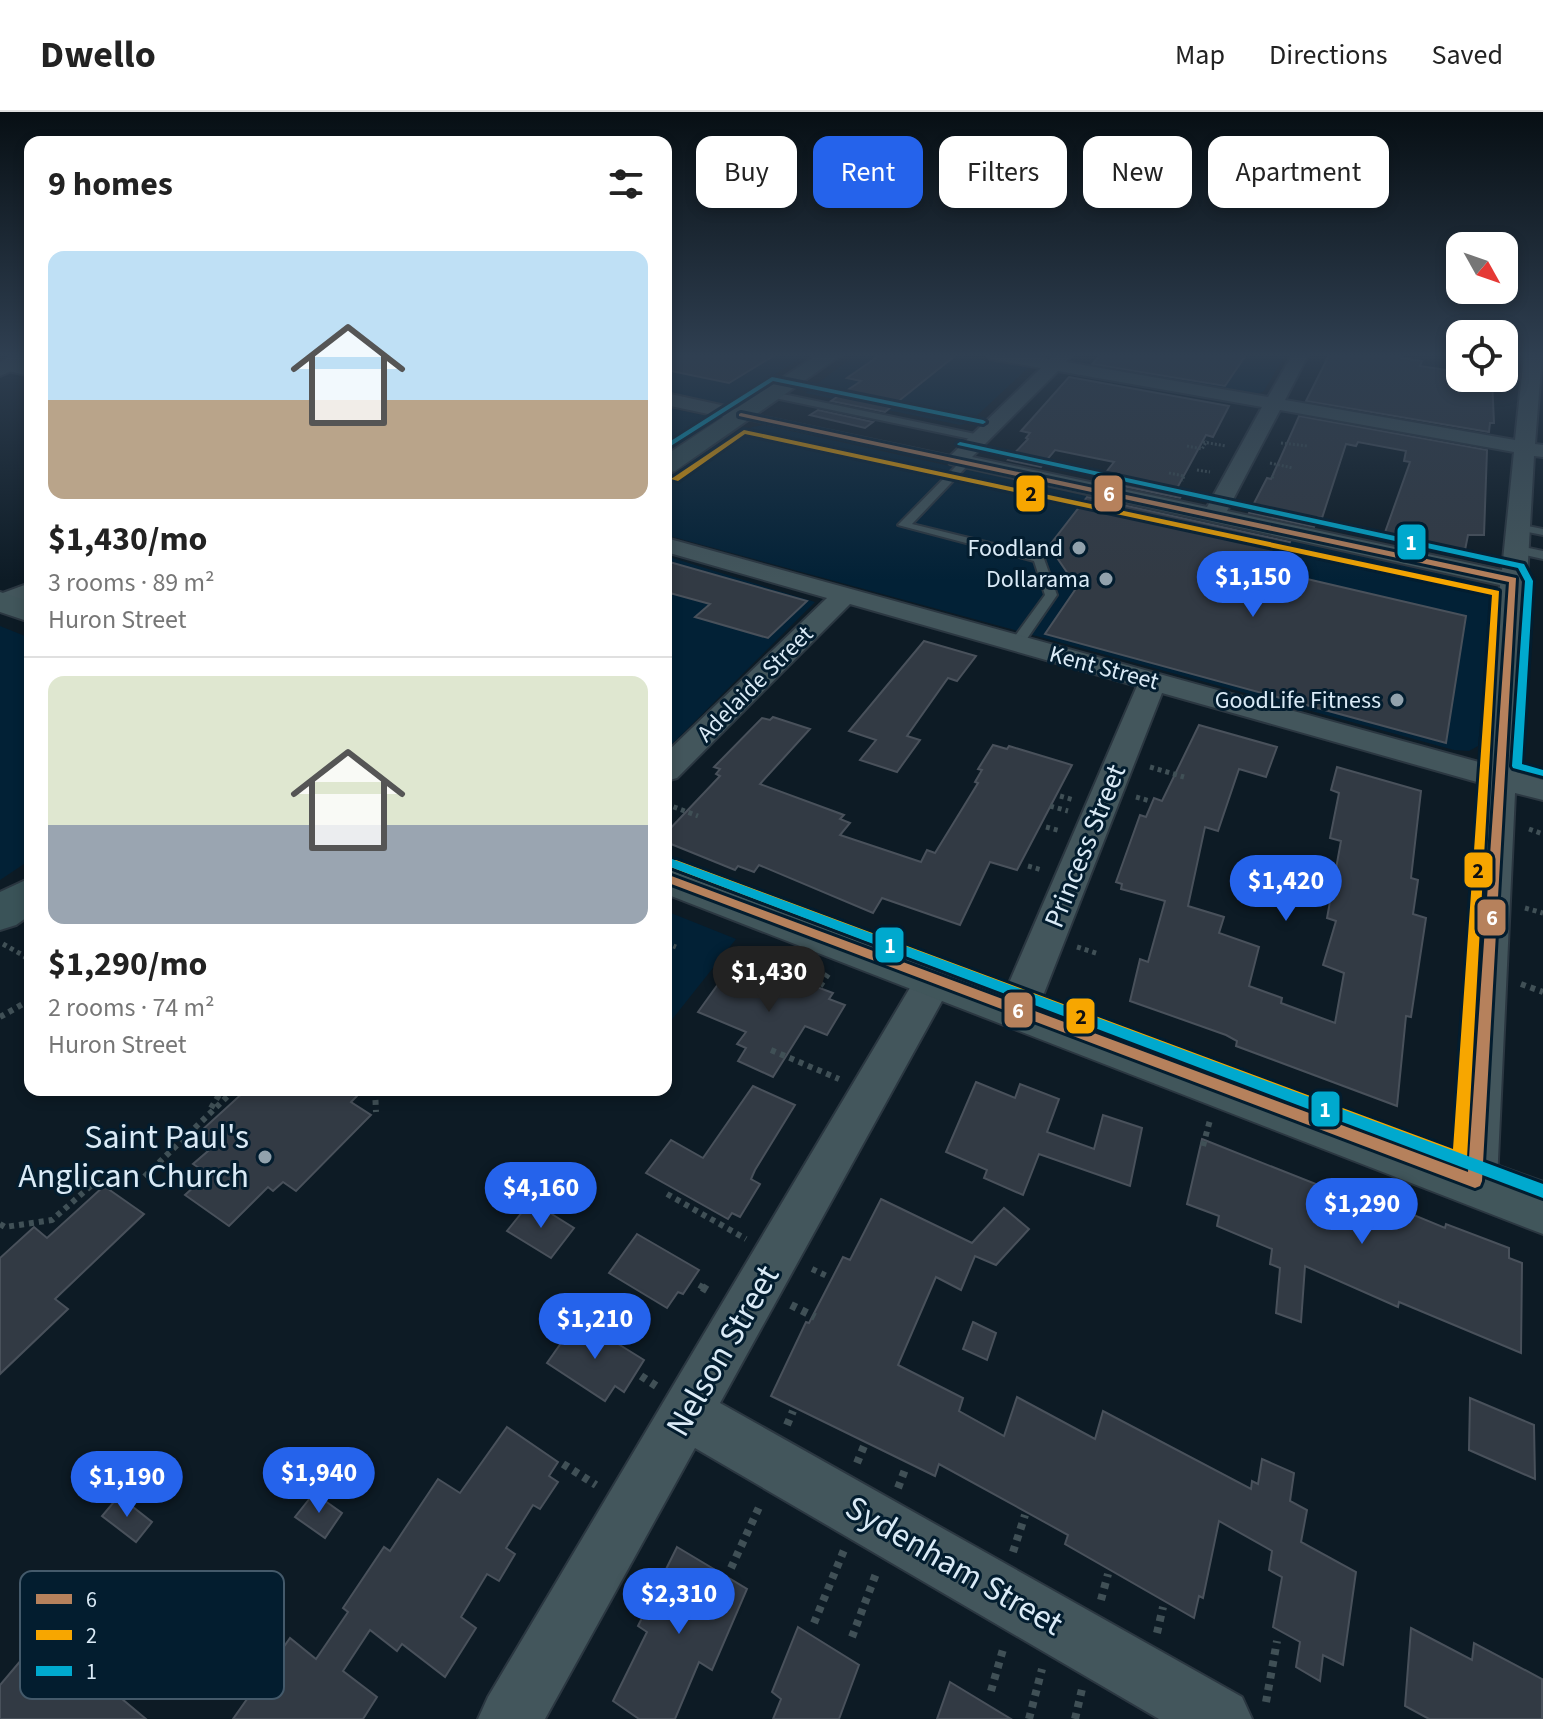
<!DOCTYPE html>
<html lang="en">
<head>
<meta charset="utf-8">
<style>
	body { margin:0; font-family:"Source Sans 3",sans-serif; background:#f2f2f2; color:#222; height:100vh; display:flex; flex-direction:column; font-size:30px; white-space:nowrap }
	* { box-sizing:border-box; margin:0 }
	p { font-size:26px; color:#767676 }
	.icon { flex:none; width:44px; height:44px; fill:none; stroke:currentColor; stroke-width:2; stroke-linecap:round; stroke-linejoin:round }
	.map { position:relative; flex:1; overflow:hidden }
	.sheet { position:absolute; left:24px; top:24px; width:648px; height:960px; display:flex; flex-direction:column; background:#fff; border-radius:16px; box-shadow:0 4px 12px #0003 }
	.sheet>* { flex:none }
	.hud { position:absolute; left:696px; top:24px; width:726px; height:72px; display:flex; gap:16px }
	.needle { width:52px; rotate:130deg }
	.buttons { position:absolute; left:1446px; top:120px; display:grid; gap:16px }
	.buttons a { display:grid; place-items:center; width:72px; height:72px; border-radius:16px; background:#fff; box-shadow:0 4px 12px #0003; font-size:40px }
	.price { position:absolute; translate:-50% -68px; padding:0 18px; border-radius:28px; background:#2563eb; color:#fff; font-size:26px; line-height:52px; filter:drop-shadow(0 2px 4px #0008) }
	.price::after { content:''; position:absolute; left:50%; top:48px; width:24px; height:18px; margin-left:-12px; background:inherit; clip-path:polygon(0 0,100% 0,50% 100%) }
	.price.on { background:#222; color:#fff }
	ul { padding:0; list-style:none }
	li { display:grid; align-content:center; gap:16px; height:424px; padding:0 24px }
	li+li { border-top:2px solid #e0e0e0 }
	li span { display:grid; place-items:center; height:248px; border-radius:16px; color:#555 }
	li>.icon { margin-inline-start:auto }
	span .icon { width:144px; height:144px; fill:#fffc; stroke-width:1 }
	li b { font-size:34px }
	h2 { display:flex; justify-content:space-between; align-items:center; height:96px; padding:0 24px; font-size:34px }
	.tag { padding:0 28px; border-radius:16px; background:#fff; box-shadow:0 4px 12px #0003; font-size:28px; line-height:72px }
	.tag.on { background:#2563eb; color:#fff }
	header { display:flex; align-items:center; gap:48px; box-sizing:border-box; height:112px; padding:0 40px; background:#fff; border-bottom:2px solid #e0e0e0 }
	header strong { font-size:38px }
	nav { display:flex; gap:44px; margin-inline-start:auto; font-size:28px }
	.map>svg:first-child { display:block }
	.built { fill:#022136 }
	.building { fill:#323a44; stroke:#49515b; stroke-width:2 }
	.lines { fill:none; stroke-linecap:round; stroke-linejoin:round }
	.lane-casing { stroke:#2b3741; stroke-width:4 }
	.street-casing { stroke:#2b3741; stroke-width:4 }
	.secondary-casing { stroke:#2b3741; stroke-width:4 }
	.primary-casing { stroke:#2b3741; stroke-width:4 }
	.path-far3 { stroke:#405056; stroke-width:3; stroke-dasharray:2 2; stroke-linecap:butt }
	.path-far2 { stroke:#405056; stroke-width:5; stroke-dasharray:4 4; stroke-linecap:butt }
	.path-far1 { stroke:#405056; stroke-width:6; stroke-dasharray:5 5; stroke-linecap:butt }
	.path { stroke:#405056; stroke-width:8; stroke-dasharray:6 6; stroke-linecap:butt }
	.lane { fill:#43565c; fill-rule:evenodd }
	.street { fill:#43565c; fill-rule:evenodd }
	.secondary { fill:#41565b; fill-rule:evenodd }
	.primary { fill:#3a5358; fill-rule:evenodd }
	.bus-1-casing { stroke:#031d2f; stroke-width:6 }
	.bus-2-casing { stroke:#031d2f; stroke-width:6 }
	.bus-3-casing { stroke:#031d2f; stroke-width:6 }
	.bus-1 { fill:#b6815c; fill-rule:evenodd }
	.bus-2 { fill:#f7a600; fill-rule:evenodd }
	.bus-3 { fill:#00a9ce; fill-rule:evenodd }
	.poi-dot { fill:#92a2ad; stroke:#031d2f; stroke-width:3 }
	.labels { text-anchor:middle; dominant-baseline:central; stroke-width:6; stroke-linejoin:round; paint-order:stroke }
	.far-poi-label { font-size:24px; fill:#daeaf6; stroke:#031d2f; text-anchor:end }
	.far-street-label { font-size:24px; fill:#daeaf6; stroke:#031d2f }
	.street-label { font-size:28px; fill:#daeaf6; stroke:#031d2f }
	.near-poi-label { font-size:34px; fill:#daeaf6; stroke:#031d2f; text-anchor:end }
	.near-street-label { font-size:34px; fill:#daeaf6; stroke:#031d2f }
	.key { fill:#031d2f; stroke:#445a6b; stroke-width:2 }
	.key-label { font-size:22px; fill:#daeaf6 }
	.line-badge { stroke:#031d2f; stroke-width:3 }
	.badge-label { font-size:22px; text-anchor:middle; font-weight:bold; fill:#fff }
	.pale-badge-label { font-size:22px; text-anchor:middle; font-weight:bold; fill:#111 }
</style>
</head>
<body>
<header>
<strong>Dwello</strong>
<nav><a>Map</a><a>Directions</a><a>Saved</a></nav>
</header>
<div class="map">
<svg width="1543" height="1607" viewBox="0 0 1543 1607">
	<rect width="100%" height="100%" fill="#0d1b25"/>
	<g class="built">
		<path d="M666 243H806L723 294 666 282Z"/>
		<path d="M855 243H957L1029 255 969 311 960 313 805 281Z"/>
		<path d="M1170 243H1285L1264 279 1255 283 1153 265Z"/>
		<path d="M666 295 711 305 666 334Z"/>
		<path d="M764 313 1477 470 1493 483 1478 634 1469 639 1454 638 666 423V375L752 315Z"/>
		<path d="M666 444 815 490 666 638Z"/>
		<path d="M0 514 30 526V748L0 768Z"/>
		<path d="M666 799 736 827 666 915Z"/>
	</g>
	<g class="building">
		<path d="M666 243H775L729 271 666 258Z"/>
		<path d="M880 243H956L885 300 831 289 861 269 847 266Z"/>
		<path d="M1101 243H1246L1225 274 1092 252Z"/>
		<path d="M1329 243H1403L1401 246 1422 249 1420 254 1460 260V266H1492L1494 311H1490L1489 320 1306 289Z"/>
		<path d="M1069 265 1229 294 1213 325 1206 323 1176 378 1184 380 1180 386 1099 369 1114 350 1055 338 1041 355 1008 348 1028 327 1026 326 1030 321 1021 319Z"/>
		<path d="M818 298 873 310 865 316 810 303Z"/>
		<path d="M1299 304 1487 338 1484 423H1468L1464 443 1383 426 1410 350 1404 349 1406 339 1358 330 1356 334 1346 332 1322 406 1318 405 1314 415 1249 401 1267 366 1271 367Z"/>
		<path d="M1087 385 1290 430 1277 460 1466 504 1446 631 1045 522 1077 475 1049 434Z"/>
		<path d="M666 449 807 489 768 526 695 505 710 492 666 480Z"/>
		<path d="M924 529 976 544 957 569 948 566 907 624 920 628 897 660 860 648 876 628 849 619Z"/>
		<path d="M773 605 810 617 760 672 844 703 840 707 850 711 840 723 921 750 927 738 935 741 978 671 975 670 982 658 978 657 993 633 1007 637 1009 634 1072 653 1017 758 990 750 960 813 882 786 873 801 759 753 754 760 738 754 735 758 666 730V721L720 664 716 662 720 657 714 655 762 606 770 608Z"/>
		<path d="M1199 613 1277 635 1266 665 1239 657 1218 719 1205 715 1188 794 1224 805 1219 821 1259 835 1249 874 1282 886 1281 891 1335 911 1344 861 1323 853 1336 809 1327 806 1341 729 1330 726 1339 681 1331 678 1337 655 1421 679 1411 766 1418 768 1413 802 1426 806 1411 905 1406 904 1397 994 1236 934 1237 929 1226 923 1130 889 1140 847 1148 850 1165 789 1121 777 1122 772 1116 770 1140 703 1146 705 1154 686 1162 689Z"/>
		<path d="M734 850 805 878 809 872 833 881 829 887 845 893 827 923 805 914 773 965 738 949 746 936 737 932 746 920 698 900Z"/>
		<path d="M976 970 1015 986 1020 972 1059 987 1047 1020 1094 1037 1103 1003 1142 1016 1130 1074 1039 1042 1023 1083 984 1066 987 1058 946 1040Z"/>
		<path d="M753 974 795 993 755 1058 751 1067 760 1072 740 1105 732 1101 728 1107 646 1061 671 1028 703 1046Z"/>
		<path d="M246 978H363L351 990 371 1003 296 1079 283 1070 273 1079 268 1075 229 1114 185 1083 208 1062 193 1052 208 1039 191 1028Z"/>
		<path d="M1202 1027 1361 1090 1363 1082 1445 1116 1446 1112 1509 1136V1146L1522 1151 1521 1241 1399 1190 1398 1195 1305 1154 1301 1210 1276 1201 1280 1156 1270 1152 1272 1137 1217 1114 1219 1104 1187 1092Z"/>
		<path d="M104 1074 144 1102 55 1187 68 1197 0 1262V1146L34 1115 47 1126Z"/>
		<path d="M881 1087 972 1131 1004 1096 1029 1117 996 1153 975 1144 961 1178 936 1165 898 1253 963 1286 959 1299 1004 1324 1017 1285 1095 1327 1103 1299 1251 1377 1252 1369 1258 1372 1262 1347 1294 1361 1290 1389 1307 1398 1301 1430 1356 1460 1343 1553 1323 1543 1320 1569 1296 1555 1300 1530 1273 1515 1282 1465 1269 1458 1272 1439 1219 1409 1203 1486 1199 1484 1194 1506 1065 1432 1068 1423 939 1352 935 1364 771 1284 806 1210 809 1211 843 1145 850 1148Z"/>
		<path d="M531 1089 574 1116 551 1146 507 1119Z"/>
		<path d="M637 1122 699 1158 683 1182 678 1180 667 1196 609 1161Z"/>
		<path d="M578 1207 644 1248 624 1280 615 1274 605 1289 547 1251Z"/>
		<path d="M973 1210 996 1221 987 1248 963 1237Z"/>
		<path d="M1470 1286 1534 1313 1535 1367 1469 1338Z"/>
		<path d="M507 1315 558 1350 549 1364 558 1370 540 1397 533 1393 506 1436 515 1442 499 1469 487 1462 461 1505 476 1516 445 1565 402 1532 397 1539 370 1518 343 1559 377 1585 363 1607H233L290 1526 316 1547 348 1500 343 1496 384 1435 390 1439 438 1367 460 1381Z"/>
		<path d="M314 1381 342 1401 325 1426 295 1405Z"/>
		<path d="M119 1384 152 1410 136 1430 102 1404Z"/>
		<path d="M677 1435 747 1477 712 1558 699 1550 675 1607H639L613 1589 647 1520 638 1514Z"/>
		<path d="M798 1515 859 1553 839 1607H773L781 1587 772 1580Z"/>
		<path d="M1411 1516 1472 1548 1474 1531 1542 1567V1607H1429L1405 1594Z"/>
		<path d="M44 1521 79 1551 146 1607H0V1573Z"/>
		<path d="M950 1570 1011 1607H937Z"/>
	</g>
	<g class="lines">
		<g class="lane-casing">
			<g id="lane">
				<path d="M773 280 980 323 985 326 980 329 770 285Z"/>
				<path d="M741 300 969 348V352L912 412 1043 444 1057 483 1022 534H1012L1010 531 1045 483 1034 449 898 413 959 351 738 305 736 303Z"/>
				<path d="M1517 412 1543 417V423L1513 417V413Z"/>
				<path d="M1515 433 1543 439V447L1511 440 1509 437Z"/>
			</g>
		</g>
		<g class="street-casing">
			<g id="street">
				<path d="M988 243 1050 247 1055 243H1072L1066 250 1268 285 1292 243H1308L1285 288 1515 328 1524 243H1542L1535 332 1543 333V345L1534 344 1516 660 1543 668V688L1515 681 1497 1069 1491 1084 1475 1090 1459 1084 1453 1069 1484 672 1162 581 1037 899 1031 910 1017 915 1003 910 997 899 1137 574 850 492 677 666 666 669V641L827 486 666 440V426L1486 652 1500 473 950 352 947 348 950 344 1041 256 990 247ZM1058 259 1262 295 1207 395 972 345ZM1280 298 1514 340 1502 458 1227 399Z"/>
				<path d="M10 249 30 254V264L4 258 1 254Z"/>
				<path d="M666 281 748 299 751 303 741 309 666 293Z"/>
				<path d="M30 471V487L0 500V482Z"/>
				<path d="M934 854 948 859 953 869 720 1291 1242 1585 1252 1607H1159L695 1336 545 1607H478L488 1585 920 859Z"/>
			</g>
		</g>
		<g class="secondary-casing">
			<g id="secondary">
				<path d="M14 243H30V251L0 264V250Z"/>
				<path d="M0 480 30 490V510L0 500Z"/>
				<path d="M666 751 1543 1070V1122L666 782Z"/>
			</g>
		</g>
		<g class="primary-casing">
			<g id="primary">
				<path d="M817 243H841L675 359 666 362V343Z"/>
				<path d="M30 766V803L16 813 0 818V780Z"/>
			</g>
		</g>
		<g class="path-far3">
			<path d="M1482 269 1503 270"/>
			<path d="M1482 273 1505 277"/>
			<path d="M1203 330 1226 334"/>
			<path d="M1281 331 1308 334"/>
			<path d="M1187 334 1202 337 1207 329"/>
			<path d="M1270 351 1293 356"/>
			<path d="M1197 358 1210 360"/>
			<path d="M1169 361 1184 364 1182 369"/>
			<path d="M1272 366 1274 362"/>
		</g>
		<g class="path-far2">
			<path d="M1150 655 1184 665"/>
			<path d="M1060 684 1074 688"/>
			<path d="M1136 685 1150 689"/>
			<path d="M666 692 698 704"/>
			<path d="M1050 694 1068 699"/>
			<path d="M1046 715 1061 719"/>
			<path d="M1529 717 1543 722"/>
			<path d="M1028 754 1042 758"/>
			<path d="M1525 796 1543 801"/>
			<path d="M666 831 676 835"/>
			<path d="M3 832 28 846"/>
			<path d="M1077 835 1099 842"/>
			<path d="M761 846 767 836"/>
		</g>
		<g class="path-far1">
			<path d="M24 844 30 847"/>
			<path d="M759 849 762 844"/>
			<path d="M1521 872 1543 880"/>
			<path d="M820 874 828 862"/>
			<path d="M0 905 30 888"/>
			<path d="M771 938 839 967"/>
			<path d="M375 978 376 1000"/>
			<path d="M211 996 222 978"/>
			<path d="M1203 1034 1210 1008"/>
			<path d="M667 1082 746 1127"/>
			<path d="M0 1112 5 1115 52 1108 93 1072 144 1065 234 978"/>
			<path d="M812 1157 829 1165"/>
			<path d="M699 1173 706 1177"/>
		</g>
		<g class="path">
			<path d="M702 1175 712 1181"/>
			<path d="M791 1193 815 1205"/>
			<path d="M641 1264 658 1275"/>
			<path d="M787 1313 793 1299"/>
			<path d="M857 1351 864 1334"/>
			<path d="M563 1352 596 1373"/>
			<path d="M898 1376 906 1355"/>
			<path d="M1013 1440 1025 1403"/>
			<path d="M731 1456 761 1391"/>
			<path d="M1101 1488 1108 1462"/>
			<path d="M814 1511 844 1438"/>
			<path d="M1157 1521 1163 1495"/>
			<path d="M852 1525 877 1459"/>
			<path d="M991 1579 1004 1534"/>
			<path d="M1266 1590 1277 1529"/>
			<path d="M1029 1607 1042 1557"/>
			<path d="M1075 1607 1082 1577"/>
		</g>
		<use href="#lane" class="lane"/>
		<use href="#street" class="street"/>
		<use href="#secondary" class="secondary"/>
		<use href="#primary" class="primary"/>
		<g class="bus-1-casing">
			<path id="bus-1" d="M741 301 1516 466 1482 1069 1480 1074 1475 1076 666 770V762L1468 1060 1509 470 739 304V302Z"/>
		</g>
		<g class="bus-2-casing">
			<path id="bus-2" d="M744 318 1499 479 1467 1046 1465 1051 1460 1053 1455 1051 668 754 666 751 668 748H676L1453 1037 1492 483 745 322 678 369 671 367Z"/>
		</g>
		<g class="bus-3-casing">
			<g id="bus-3">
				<path d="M772 265 983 308 986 310 983 312 773 269 666 337V332Z"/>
				<path d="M960 330 1524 452 1533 469 1522 652 1543 658V664L1513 656 1512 654 1525 469 1518 456 958 333 957 332Z"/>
				<path d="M672 747 1543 1072V1086L668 754 666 751 668 748Z"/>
			</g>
		</g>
		<use href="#bus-1" class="bus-1"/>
		<use href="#bus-2" class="bus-2"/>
		<use href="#bus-3" class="bus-3"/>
	</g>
	<linearGradient id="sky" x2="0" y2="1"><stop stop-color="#070f14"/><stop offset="0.52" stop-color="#2f3f51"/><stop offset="1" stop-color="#2f3f51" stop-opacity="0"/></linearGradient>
	<rect width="1543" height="468" fill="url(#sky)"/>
	<g class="poi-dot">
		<circle cx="1079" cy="436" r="8"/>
		<circle cx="1106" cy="467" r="8"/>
		<circle cx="1397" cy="588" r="8"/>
		<circle cx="265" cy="1045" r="8"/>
	</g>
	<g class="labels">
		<g class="far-poi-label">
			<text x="1063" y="436">Foodland</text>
			<text x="1090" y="467">Dollarama</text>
			<text x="1381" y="588">GoodLife Fitness</text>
		</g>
		<g class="far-street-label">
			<text transform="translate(1104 556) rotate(15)">Kent Street</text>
			<text transform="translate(755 572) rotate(-45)">Adelaide Street</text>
		</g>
		<g class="street-label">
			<text transform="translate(1085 734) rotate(-68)">Princess Street</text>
		</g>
		<g class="near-poi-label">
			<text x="249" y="1025">Saint Paul's<tspan x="249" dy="39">Anglican Church</tspan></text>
		</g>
		<g class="near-street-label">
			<text transform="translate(723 1239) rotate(-60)">Nelson Street</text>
			<text transform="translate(954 1454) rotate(30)">Sydenham Street</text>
		</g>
	</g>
	<rect x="20" y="1459" width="264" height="128" rx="12" class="key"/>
	<rect x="36" y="1482" width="36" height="10" fill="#b6815c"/>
	<rect x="36" y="1518" width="36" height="10" fill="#f7a600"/>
	<rect x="36" y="1554" width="36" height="10" fill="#00a9ce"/>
	<g class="key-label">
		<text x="86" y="1495">6</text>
		<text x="86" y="1531">2</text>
		<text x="86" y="1567">1</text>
	</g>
	<g class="line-badge">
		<rect x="1015" y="362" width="31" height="39" rx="8" fill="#f7a600"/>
		<rect x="1093" y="362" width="31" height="39" rx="8" fill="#b6815c"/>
		<rect x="1396" y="411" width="31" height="38" rx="8" fill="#00a9ce"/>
		<rect x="1463" y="739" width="31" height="38" rx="8" fill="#f7a600"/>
		<rect x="1476" y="786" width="31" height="39" rx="8" fill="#b6815c"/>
		<rect x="874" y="814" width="31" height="38" rx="8" fill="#00a9ce"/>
		<rect x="1003" y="879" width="31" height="38" rx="8" fill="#b6815c"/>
		<rect x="1065" y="885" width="31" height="38" rx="8" fill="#f7a600"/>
		<rect x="1310" y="978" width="31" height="38" rx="8" fill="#00a9ce"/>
	</g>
	<g class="badge-label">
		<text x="1109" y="389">6</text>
		<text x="1411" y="438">1</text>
		<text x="1492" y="813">6</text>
		<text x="890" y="841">1</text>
		<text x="1018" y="906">6</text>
		<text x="1325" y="1005">1</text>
	</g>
	<g class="pale-badge-label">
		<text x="1031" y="389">2</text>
		<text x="1478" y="766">2</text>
		<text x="1081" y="912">2</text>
	</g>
</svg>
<div class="buttons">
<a><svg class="needle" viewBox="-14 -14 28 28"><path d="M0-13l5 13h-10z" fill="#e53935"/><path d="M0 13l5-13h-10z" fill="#767676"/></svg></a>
<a><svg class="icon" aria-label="locate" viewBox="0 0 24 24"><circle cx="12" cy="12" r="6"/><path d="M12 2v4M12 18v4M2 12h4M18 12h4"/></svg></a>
</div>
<b class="price" style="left:1253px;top:507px">$1,150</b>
<b class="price" style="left:1286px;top:811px">$1,420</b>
<b class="price on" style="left:769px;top:902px">$1,430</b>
<b class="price" style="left:541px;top:1118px">$4,160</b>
<b class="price" style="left:1362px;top:1134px">$1,290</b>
<b class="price" style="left:595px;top:1249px">$1,210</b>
<b class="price" style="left:319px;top:1403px">$1,940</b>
<b class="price" style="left:127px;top:1407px">$1,190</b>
<b class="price" style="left:679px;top:1524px">$2,310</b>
<div class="hud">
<a class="tag">Buy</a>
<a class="tag on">Rent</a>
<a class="tag">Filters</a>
<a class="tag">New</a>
<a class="tag">Apartment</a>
</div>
<section class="sheet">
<h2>9 homes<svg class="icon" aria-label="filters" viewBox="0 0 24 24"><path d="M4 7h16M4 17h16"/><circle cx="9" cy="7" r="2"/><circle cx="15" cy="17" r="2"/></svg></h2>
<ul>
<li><span style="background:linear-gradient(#bfe0f5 60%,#b9a48a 0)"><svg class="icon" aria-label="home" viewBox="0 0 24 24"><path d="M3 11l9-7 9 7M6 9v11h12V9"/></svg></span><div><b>$1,430/mo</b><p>3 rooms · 89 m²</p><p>Huron Street</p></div></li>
<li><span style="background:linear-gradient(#dfe7d0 60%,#9aa5b1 0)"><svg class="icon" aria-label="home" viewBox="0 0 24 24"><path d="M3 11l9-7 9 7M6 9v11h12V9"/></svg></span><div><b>$1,290/mo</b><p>2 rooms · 74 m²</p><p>Huron Street</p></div></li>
</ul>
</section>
</div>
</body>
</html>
